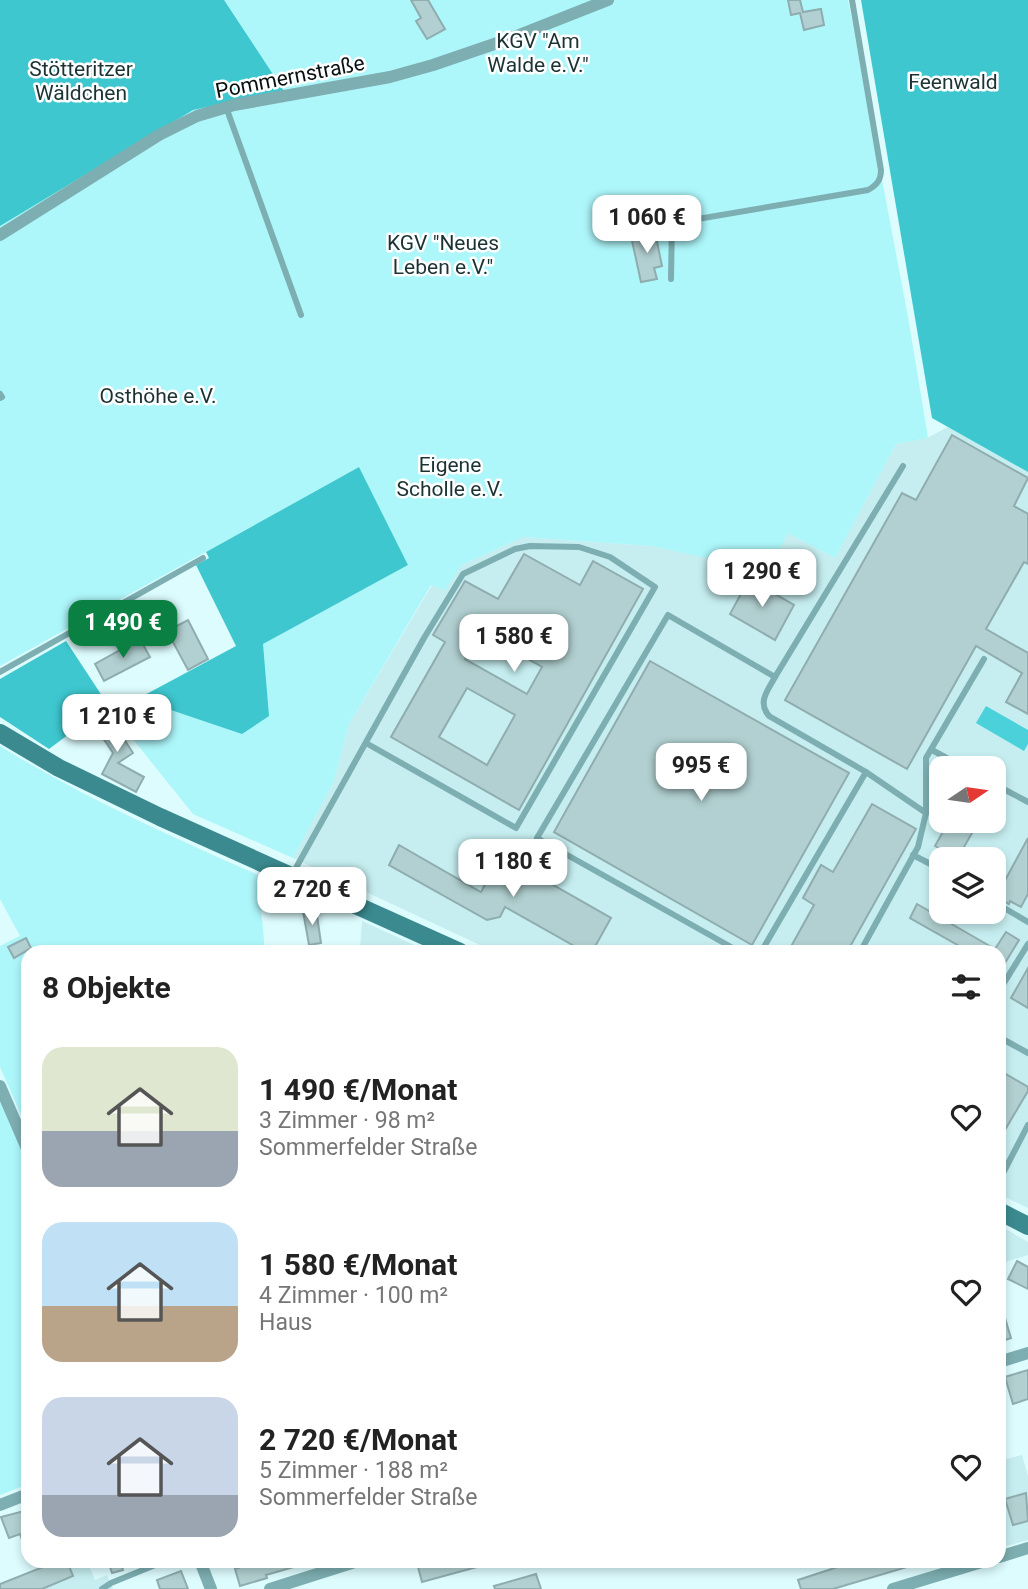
<!DOCTYPE html>
<html lang="de">
<head>
<meta charset="utf-8">
<style>
	body { margin:0; font-family:Roboto,sans-serif; background:#f6f6f6; color:#222; height:100vh; display:flex; flex-direction:column; font-size:26px; white-space:nowrap }
	* { box-sizing:border-box; margin:0 }
	p { font-size:23px; color:#767676 }
	.icon { flex:none; width:38px; height:38px; fill:none; stroke:currentColor; stroke-width:2; stroke-linecap:round; stroke-linejoin:round }
	.map { position:relative; flex:1; overflow:hidden }
	.sheet { position:absolute; left:21px; top:945px; width:985px; height:623px; display:flex; flex-direction:column; background:#fff; border-radius:21px; box-shadow:0 4px 10px #0003 }
	.sheet>* { flex:none }
	.needle { width:46px; rotate:77deg }
	.fabs { position:absolute; left:929px; top:756px; display:grid; gap:14px }
	.fabs a { display:grid; place-items:center; width:77px; height:77px; border-radius:14px; background:#fff; box-shadow:0 4px 10px #0003; font-size:35px }
	.price { position:absolute; translate:-50% -60px; padding:0 16px; border-radius:14px; background:#fff; color:#222; font-size:23px; line-height:46px; filter:drop-shadow(0 2px 4px #0008) }
	.price::after { content:''; position:absolute; left:50%; top:42px; width:21px; height:16px; margin-left:-10px; background:inherit; clip-path:polygon(0 0,100% 0,50% 100%) }
	.price.on { background:#0b8043; color:#fff }
	ul { padding:0; list-style:none }
	li { display:flex; align-items:center; gap:21px; height:175px; padding:0 21px }
	li span { display:grid; place-items:center; flex:none; width:196px; height:140px; border-radius:21px; color:#555 }
	li>.icon { margin-inline-start:auto }
	span .icon { width:84px; height:84px; fill:#fffc; stroke-width:1 }
	li b { font-size:30px }
	h2 { display:flex; justify-content:space-between; align-items:center; height:84px; padding:0 21px; font-size:30px }
	.map>svg:first-child { display:block }
	.built { fill:#c6eef0; fill-rule:evenodd }
	.green { fill:#adf6fa }
	.forest { fill:#3ec7cf }
	.water { fill:#4ad1d9 }
	.building { fill:#b2d0d1; stroke:#8facae; stroke-width:2; fill-rule:evenodd }
	.lines { fill:none; stroke-linecap:round; stroke-linejoin:round }
	.lane { stroke:#7daeb1; stroke-width:6 }
	.street { stroke:#7daeb1; stroke-width:12 }
	.secondary { stroke:#3a8a8f; stroke-width:18 }
	.labels { text-anchor:middle; dominant-baseline:central; stroke-width:5; stroke-linejoin:round; paint-order:stroke }
	.park-label { font-size:21px; fill:#1c3334; stroke:#fff }
	.street-label { font-size:21px; fill:#071112; stroke:#fff }
</style>
</head>
<body>
<div class="map">
<svg width="1028" height="1589" viewBox="0 0 1028 1589">
	<rect width="100%" height="100%" fill="#ddfcfe"/>
	<g class="built">
		<path d="M948 427 1028 472V1208L999 1194V952H495L293 858 334 781 349 724 432 585 445 590 462 565 523 537 651 546 767 570 788 533 835 558 896 444 927 438ZM942 768H994V821H942ZM942 859H994V912H942Z"/>
		<path d="M362 921 430 952H360Z"/>
		<path d="M999 1225 1028 1242V1255L999 1264Z"/>
		<path d="M1022 1455 1028 1476V1540L1003 1547 999 1535V1461Z"/>
		<path d="M58 1561H87L95 1580 107 1575 113 1589H0V1584Z"/>
	</g>
	<g class="green">
		<path d="M0 0H848L908 317 928 438 896 444 835 558 788 533 768 571 651 546 523 537 462 565 445 590 431 585 349 724 334 781 293 858 193 814 120 723 162 707 242 733 263 644 408 565 359 467 0 666Z"/>
		<path d="M0 746C84 798 168 835 258 875L265 952H28V1131L0 1067V946L20 936 0 899Z"/>
		<path d="M0 1097 28 1163V1484L0 1495Z"/>
	</g>
	<g class="forest">
		<path d="M0 0H224L284 91 193 110 0 226Z"/>
		<path d="M861 0H1028V472L932 418Z"/>
		<path d="M359 467 408 565 263 644 269 716 242 734 162 707 120 723 113 712 236 646 196 565 209 558 206 552Z"/>
		<path d="M66 641 108 705 49 749 0 717V679Z"/>
	</g>
	<path class="water" d="M986 706 1028 730V744L1024 751 976 723Z"/>
	<g class="building">
		<path d="M411 0H428L445 29 427 39 416 21 421 18Z"/>
		<path d="M788 0H800L803 12 821 9 824 25 804 30 800 13 791 15Z"/>
		<path d="M655 232 662 266 654 268 657 279 641 282 631 236Z"/>
		<path d="M952 435 1028 478 1014 506 1028 514V564L1024 562 986 629 1028 653V714L1006 702 1022 673 976 646 907 769 785 700 902 493 916 500Z"/>
		<path d="M524 554 580 585 593 561 643 589 519 810 391 737 445 642 433 635 465 581 498 599ZM480 632 542 667 527 694 465 659ZM467 688 515 715 487 765 439 737Z"/>
		<path d="M749 579 794 605 775 640 730 614Z"/>
		<path d="M188 620 208 659 188 670 167 631Z"/>
		<path d="M140 639 150 657 104 681 95 664Z"/>
		<path d="M650 661 849 773 752 945 554 832Z"/>
		<path d="M105 710 133 753 118 763 144 777 136 792 102 774 113 753 99 732 102 730 94 718Z"/>
		<path d="M872 804 916 829 847 952H788L814 905 803 898 821 865 833 872Z"/>
		<path d="M949 821H979L957 859 935 846Z"/>
		<path d="M1028 838V894L1021 907 1010 901 1009 904 996 897Z"/>
		<path d="M399 845 481 892 492 871 504 878 511 861 611 918 592 952H585L505 907 500 917 487 920 389 865Z"/>
		<path d="M917 904 995 949 1006 932 1019 940 999 973V952H970L910 918Z"/>
		<path d="M316 909 321 943 309 945 303 911Z"/>
		<path d="M26 938 31 948 14 958 8 947Z"/>
		<path d="M1028 968V1008L1011 998Z"/>
		<path d="M999 1070 1028 1087V1091L999 1140Z"/>
		<path d="M1017 1261 1028 1267V1289L1008 1279Z"/>
		<path d="M1002 1308 1011 1338 999 1342V1309Z"/>
		<path d="M1028 1370V1399L1013 1404 1005 1377Z"/>
		<path d="M1026 1493 1028 1521 1013 1525 1005 1499Z"/>
		<path d="M28 1510V1553L27 1554 20 1534 9 1538 1 1517Z"/>
		<path d="M58 1561H67L73 1576 42 1589H0V1584Z"/>
		<path d="M108 1561H120L123 1570 112 1573Z"/>
		<path d="M260 1561H303L304 1564 266 1575 267 1578 240 1586 235 1569Z"/>
		<path d="M425 1561H488V1564L422 1582 417 1563Z"/>
		<path d="M856 1561H917V1564L833 1589H801L798 1580Z"/>
		<path d="M181 1571 188 1589H160L157 1580Z"/>
		<path d="M536 1574 541 1589H495L494 1586Z"/>
	</g>
	<g class="lines">
		<g class="lane">
			<path d="M226 107 301 315"/>
			<path d="M627 231 868 190C877 185 881 180 881 170L852 0"/>
			<path d="M671 279 672 222"/>
			<path d="M0 394 2 397 0 398"/>
			<path d="M0 672 203 558"/>
			<path d="M775 677 903 466"/>
			<path d="M932 750 965 768"/>
			<path d="M994 784 1028 802"/>
			<path d="M926 813V758L984 659"/>
			<path d="M913 855 942 870"/>
			<path d="M292 875 424 638 463 574 515 549 530 546 579 547 610 557 655 587 516 828 366 743"/>
			<path d="M994 902 1028 922"/>
			<path d="M740 952 537 838 668 615 775 677C768 690 757 702 769 716L866 772"/>
			<path d="M761 952 866 772 926 813 918 847 860 952"/>
			<path d="M999 991 1028 944"/>
			<path d="M999 1037 1028 1053"/>
			<path d="M999 1181 1028 1125"/>
			<path d="M102 1589 111 1583 165 1561"/>
		</g>
		<g class="street">
			<path d="M0 235 159 135 197 116 234 105 390 77 433 65 509 39 608 0"/>
			<path d="M0 1086 28 1151"/>
			<path d="M999 1362 1028 1353"/>
			<path d="M0 1505 28 1494"/>
			<path d="M999 1557 1028 1548"/>
			<path d="M200 1561 211 1589"/>
			<path d="M270 1589 358 1561"/>
			<path d="M893 1589 985 1561"/>
		</g>
		<g class="secondary">
			<path d="M0 733 59 768 160 817 460 952"/>
			<path d="M999 1211 1028 1226"/>
		</g>
	</g>
	<g class="labels">
		<g class="park-label">
			<text x="538" y="41">KGV "Am<tspan x="538" dy="24">Walde e.V."</tspan></text>
			<text x="81" y="69">Stötteritzer<tspan x="81" dy="24">Wäldchen</tspan></text>
			<text x="953" y="82">Feenwald</text>
			<text x="443" y="243">KGV "Neues<tspan x="443" dy="24">Leben e.V."</tspan></text>
			<text x="158" y="396">Osthöhe e.V.</text>
			<text x="450" y="465">Eigene<tspan x="450" dy="24">Scholle e.V.</tspan></text>
		</g>
		<g class="street-label">
			<text transform="translate(290 77) rotate(-11)">Pommernstraße</text>
		</g>
	</g>
</svg>
<div class="fabs">
<a><svg class="needle" viewBox="-14 -14 28 28"><path d="M0-13l5 13h-10z" fill="#e53935"/><path d="M0 13l5-13h-10z" fill="#767676"/></svg></a>
<a><svg class="icon" aria-label="layers" viewBox="0 0 24 24"><path d="M12 4l9 5-9 5-9-5zM3 14l9 5 9-5"/></svg></a>
</div>
<b class="price" style="left:647px;top:255px">1 060 €</b>
<b class="price" style="left:762px;top:609px">1 290 €</b>
<b class="price on" style="left:123px;top:660px">1 490 €</b>
<b class="price" style="left:514px;top:674px">1 580 €</b>
<b class="price" style="left:117px;top:754px">1 210 €</b>
<b class="price" style="left:701px;top:803px">995 €</b>
<b class="price" style="left:513px;top:899px">1 180 €</b>
<b class="price" style="left:312px;top:927px">2 720 €</b>
<section class="sheet">
<h2>8 Objekte<svg class="icon" aria-label="filters" viewBox="0 0 24 24"><path d="M4 7h16M4 17h16"/><circle cx="9" cy="7" r="2"/><circle cx="15" cy="17" r="2"/></svg></h2>
<ul>
<li><span style="background:linear-gradient(#dfe7d0 60%,#9aa5b1 0)"><svg class="icon" aria-label="home" viewBox="0 0 24 24"><path d="M3 11l9-7 9 7M6 9v11h12V9"/></svg></span><div><b>1 490 €/Monat</b><p>3 Zimmer · 98 m²</p><p>Sommerfelder Straße</p></div><svg class="icon" aria-label="heart" viewBox="0 0 24 24"><path d="M12 20l-8-8c-3-5 5-10 8-4 3-6 11-1 8 4z"/></svg></li>
<li><span style="background:linear-gradient(#bfe0f5 60%,#b9a48a 0)"><svg class="icon" aria-label="home" viewBox="0 0 24 24"><path d="M3 11l9-7 9 7M6 9v11h12V9"/></svg></span><div><b>1 580 €/Monat</b><p>4 Zimmer · 100 m²</p><p>Haus</p></div><svg class="icon" aria-label="heart" viewBox="0 0 24 24"><path d="M12 20l-8-8c-3-5 5-10 8-4 3-6 11-1 8 4z"/></svg></li>
<li><span style="background:linear-gradient(#c9d6e8 70%,#9aa5b1 0)"><svg class="icon" aria-label="home" viewBox="0 0 24 24"><path d="M3 11l9-7 9 7M6 9v11h12V9"/></svg></span><div><b>2 720 €/Monat</b><p>5 Zimmer · 188 m²</p><p>Sommerfelder Straße</p></div><svg class="icon" aria-label="heart" viewBox="0 0 24 24"><path d="M12 20l-8-8c-3-5 5-10 8-4 3-6 11-1 8 4z"/></svg></li>
</ul>
</section>
</div>
</body>
</html>
